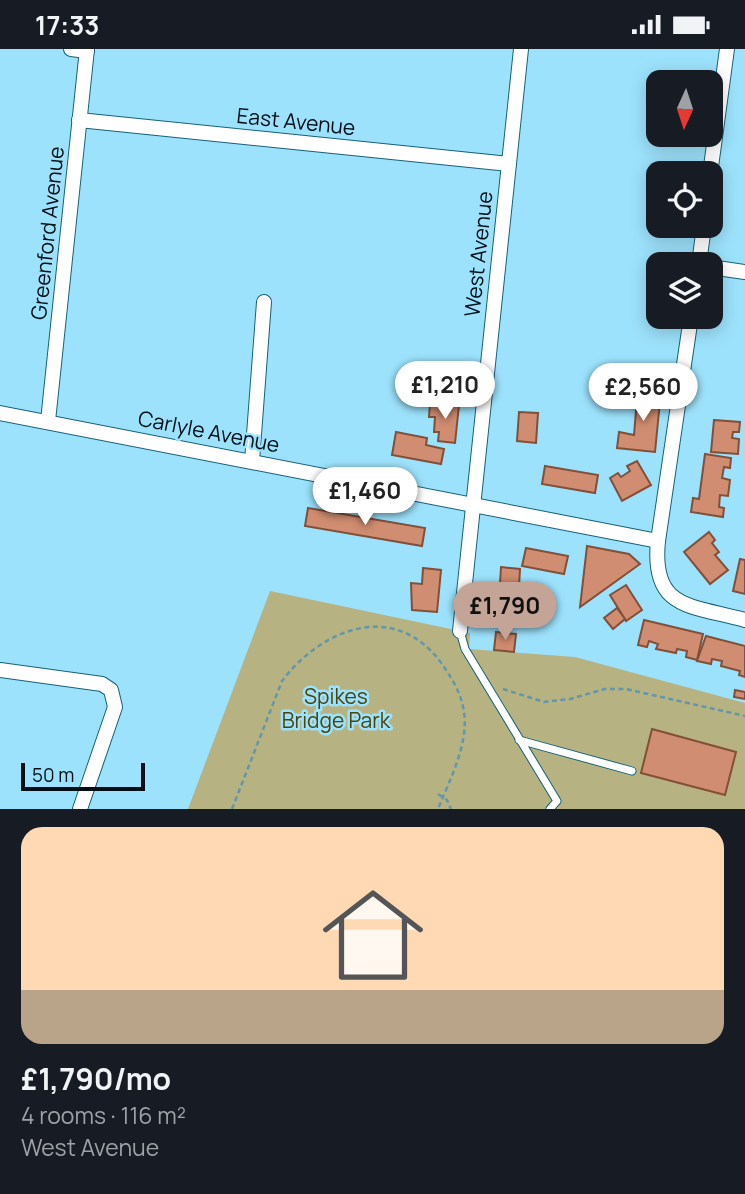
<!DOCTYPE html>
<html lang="en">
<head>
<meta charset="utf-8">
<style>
	body { margin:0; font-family:Manrope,sans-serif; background:#20242c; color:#f1f3f6; height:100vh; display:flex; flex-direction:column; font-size:26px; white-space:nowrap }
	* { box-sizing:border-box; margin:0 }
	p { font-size:23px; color:#9ea1a6 }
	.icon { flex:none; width:38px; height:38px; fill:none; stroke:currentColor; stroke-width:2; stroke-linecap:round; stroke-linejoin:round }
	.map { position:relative; height:760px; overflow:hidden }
	.sheet { display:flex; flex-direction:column; background:#171b24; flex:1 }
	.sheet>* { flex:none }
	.needle { width:46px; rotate:183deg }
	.buttons { position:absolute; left:646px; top:21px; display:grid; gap:14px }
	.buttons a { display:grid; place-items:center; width:77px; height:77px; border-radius:14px; background:#171b24; box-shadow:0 4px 18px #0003; font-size:35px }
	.scale { position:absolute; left:21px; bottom:18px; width:124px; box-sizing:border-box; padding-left:7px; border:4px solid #000f16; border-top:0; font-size:19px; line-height:24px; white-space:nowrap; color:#000f16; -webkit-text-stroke:5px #9de2fc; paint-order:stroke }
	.price { position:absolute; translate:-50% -60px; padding:0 16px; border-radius:24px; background:#fff; color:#222; font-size:23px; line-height:46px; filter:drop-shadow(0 2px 4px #0008) }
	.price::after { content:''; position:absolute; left:50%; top:42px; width:21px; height:16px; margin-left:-10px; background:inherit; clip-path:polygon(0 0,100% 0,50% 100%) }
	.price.current { background:#c3a497; color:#111 }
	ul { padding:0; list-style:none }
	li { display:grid; align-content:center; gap:14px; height:371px; padding:0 21px }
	li span { display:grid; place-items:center; height:217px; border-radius:21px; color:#555 }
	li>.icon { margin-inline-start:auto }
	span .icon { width:126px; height:126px; fill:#fffc; stroke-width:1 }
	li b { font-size:30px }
	.status { display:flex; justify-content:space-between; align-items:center; height:49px; padding:0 35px; background:#171b24; direction:ltr }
	.status svg { height:19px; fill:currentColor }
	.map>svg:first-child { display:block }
	.green { fill:#b6b282 }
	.building { fill:#d08d71; stroke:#824f38; stroke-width:2 }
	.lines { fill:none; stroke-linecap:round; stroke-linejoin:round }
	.lane-casing { stroke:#166178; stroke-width:9 }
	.street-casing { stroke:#166178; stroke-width:16 }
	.path { stroke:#6496a9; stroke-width:2.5; stroke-dasharray:5 3.5; stroke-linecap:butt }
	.lane { stroke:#fff; stroke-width:7 }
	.street { stroke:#fff; stroke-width:14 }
	.labels { text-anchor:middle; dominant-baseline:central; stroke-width:5; stroke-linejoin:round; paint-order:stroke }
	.street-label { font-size:21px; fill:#000f16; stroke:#9de2fc }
	.park-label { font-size:21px; fill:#49440c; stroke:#9de2fc }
</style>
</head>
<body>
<div class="status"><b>17:33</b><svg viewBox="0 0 49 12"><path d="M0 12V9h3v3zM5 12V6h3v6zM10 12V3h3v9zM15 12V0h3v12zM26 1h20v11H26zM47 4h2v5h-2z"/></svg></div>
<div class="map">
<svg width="745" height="760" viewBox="0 0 745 760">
	<rect width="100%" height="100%" fill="#9de2fc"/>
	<path class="green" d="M270 542 470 584 469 600 575 608 745 654V760H188Z"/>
	<g class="building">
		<path d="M635 340 661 342 655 403 617 399 619 383 634 386 637 350 634 349Z"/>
		<path d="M430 354 459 356 455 394 438 392 439 383H434L435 368H429Z"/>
		<path d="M519 363 538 364 536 394 517 392Z"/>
		<path d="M714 371 740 373 739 383H733L732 389 739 390 738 405 711 403Z"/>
		<path d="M396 383 427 389 426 396 444 400 441 415 392 406Z"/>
		<path d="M705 405 731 409 730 419 724 418 722 429 730 431 728 447 720 446 719 458 724 459 723 468 691 463 693 449 699 450Z"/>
		<path d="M637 412 651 436 622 452 610 429 618 424 621 428 630 422 627 417Z"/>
		<path d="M545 417 598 426 595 444 542 435Z"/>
		<path d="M308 459 425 479 422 497 305 477Z"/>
		<path d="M709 483 715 491 712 494 719 503 715 506 728 521 710 535 684 503Z"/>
		<path d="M587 497 629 505 640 515 580 558Z"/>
		<path d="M526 499 568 507 564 525 522 517Z"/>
		<path d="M740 510 745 511V545L733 542Z"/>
		<path d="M501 518 520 520 519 538 529 539 528 551 517 550 516 570 498 568Z"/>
		<path d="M423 519 441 521 437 563 412 561 411 534 422 535Z"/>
		<path d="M626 536 642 561 626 572 610 546Z"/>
		<path d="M617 559 625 570 613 580 604 569Z"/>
		<path d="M644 571 703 585 697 611 686 608 687 602 677 600 676 604 656 600 658 595 649 592 647 598 638 596Z"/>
		<path d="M496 583 516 585 514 603 494 601Z"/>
		<path d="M706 587 745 597V628L739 626 740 622 721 617 722 612 712 610 711 615 697 612Z"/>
		<path d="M735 641 745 643V650L734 648Z"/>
		<path d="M652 680 736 703 725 746 641 724Z"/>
	</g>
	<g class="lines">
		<g class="lane-casing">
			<g id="lane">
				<path d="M460 582 465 600 557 752 550 760"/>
				<path d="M519 691 632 722"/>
			</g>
		</g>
		<g class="street-casing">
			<g id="street">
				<path d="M71 0 87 2"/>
				<path d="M79 71 509 115"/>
				<path d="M710 125 727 0"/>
				<path d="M699 215 704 177"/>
				<path d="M710 218 745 223"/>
				<path d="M691 268 658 492C651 561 691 556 745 571"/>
				<path d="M0 364 658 492"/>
				<path d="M48 372 87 0"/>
				<path d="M252 412 264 253"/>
				<path d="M460 582 521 0"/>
				<path d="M0 621 102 635 111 641 115 658 80 760"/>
			</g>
		</g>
		<g class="path">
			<path d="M503 640 544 653 570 650 605 640H626L745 667"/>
			<path d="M438 745 447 751 451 760"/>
			<path d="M232 760 282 632C323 578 396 551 442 615 451 628 460 642 463 658 471 691 450 730 438 760"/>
		</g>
		<use href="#lane" class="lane"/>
		<use href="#street" class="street"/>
	</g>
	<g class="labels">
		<g class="street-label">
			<text transform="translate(296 72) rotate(6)">East Avenue</text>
			<text transform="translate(47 184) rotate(-84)">Greenford Avenue</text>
			<text transform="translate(478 205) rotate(-84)">West Avenue</text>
			<text transform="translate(209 382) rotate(11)">Carlyle Avenue</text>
		</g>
		<g class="park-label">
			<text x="336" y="647">Spikes<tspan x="336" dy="24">Bridge Park</tspan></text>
		</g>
	</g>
</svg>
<div class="buttons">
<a><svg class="needle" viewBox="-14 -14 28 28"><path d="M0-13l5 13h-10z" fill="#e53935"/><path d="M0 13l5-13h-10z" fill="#9ea1a6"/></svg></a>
<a><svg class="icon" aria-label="locate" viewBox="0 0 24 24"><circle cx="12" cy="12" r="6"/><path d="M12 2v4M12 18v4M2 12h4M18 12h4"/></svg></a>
<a><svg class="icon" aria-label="layers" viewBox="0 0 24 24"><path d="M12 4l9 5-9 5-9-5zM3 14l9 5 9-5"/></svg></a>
</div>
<div class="scale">50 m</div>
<b class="price" style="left:445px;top:372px">£1,210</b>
<b class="price" style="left:643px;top:374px">£2,560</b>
<b class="price" style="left:365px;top:478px">£1,460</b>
<b class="price current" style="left:505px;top:593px">£1,790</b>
</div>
<section class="sheet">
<ul>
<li><span style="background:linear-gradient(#ffd9b3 75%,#b9a48a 0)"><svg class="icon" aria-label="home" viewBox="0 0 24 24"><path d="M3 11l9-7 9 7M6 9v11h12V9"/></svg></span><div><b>£1,790/mo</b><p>4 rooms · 116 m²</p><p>West Avenue</p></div></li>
</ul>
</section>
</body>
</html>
